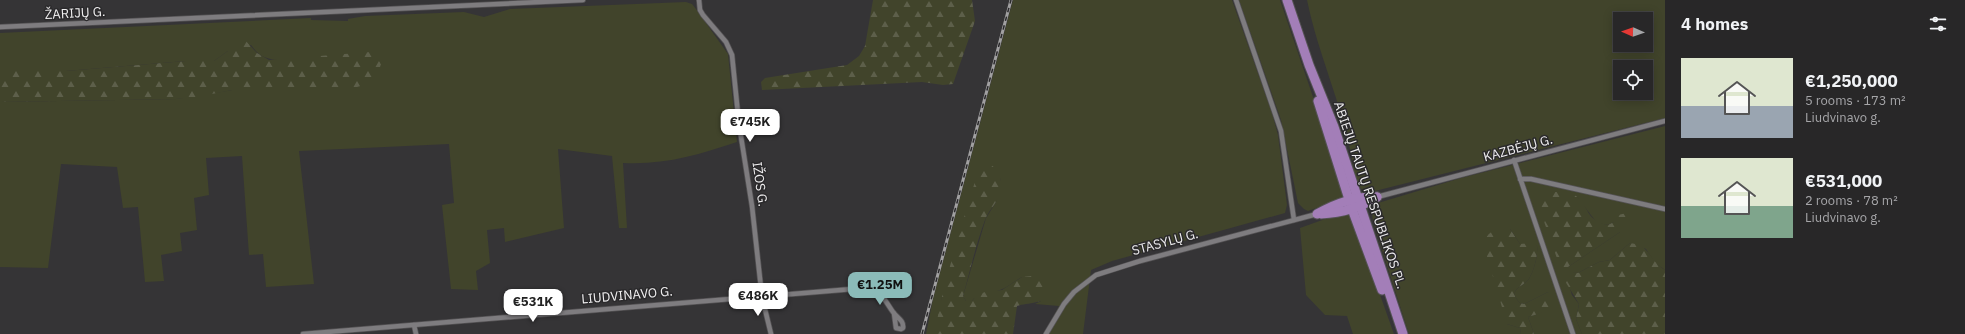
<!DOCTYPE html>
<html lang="en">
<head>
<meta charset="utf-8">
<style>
	body { margin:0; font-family:"IBM Plex Sans",sans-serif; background:#343334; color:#f1f3f6; height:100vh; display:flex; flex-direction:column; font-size:15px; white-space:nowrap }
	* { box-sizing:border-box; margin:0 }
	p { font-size:13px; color:#a5a5a8 }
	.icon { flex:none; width:22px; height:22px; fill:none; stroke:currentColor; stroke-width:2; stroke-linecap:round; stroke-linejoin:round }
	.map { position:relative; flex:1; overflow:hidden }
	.side { display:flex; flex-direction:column; background:#282728; width:300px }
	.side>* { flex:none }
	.needle { width:26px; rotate:272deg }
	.controls { position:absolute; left:1613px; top:12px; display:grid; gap:8px }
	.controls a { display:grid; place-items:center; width:40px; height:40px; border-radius:0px; background:#282728; box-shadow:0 2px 10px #0003,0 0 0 1px #444445; font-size:20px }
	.price { position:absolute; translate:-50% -34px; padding:0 9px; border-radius:8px; background:#fff; color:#222; font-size:13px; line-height:26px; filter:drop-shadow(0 1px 2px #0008) }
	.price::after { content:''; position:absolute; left:50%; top:24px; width:12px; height:9px; margin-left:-6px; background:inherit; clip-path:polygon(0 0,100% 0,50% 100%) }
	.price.active { background:#8bbbb9; color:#111 }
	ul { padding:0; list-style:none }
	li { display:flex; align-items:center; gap:12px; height:100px; padding:0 16px }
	li span { display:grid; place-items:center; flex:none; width:112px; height:80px; border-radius:0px; color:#555 }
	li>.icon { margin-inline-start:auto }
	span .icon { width:48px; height:48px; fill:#fffc; stroke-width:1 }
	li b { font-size:17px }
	h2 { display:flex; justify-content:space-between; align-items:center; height:48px; padding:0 16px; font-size:17px }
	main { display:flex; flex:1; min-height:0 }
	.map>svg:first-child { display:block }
	.green { fill:#41442b; fill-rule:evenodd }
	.forest { fill:url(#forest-firs) }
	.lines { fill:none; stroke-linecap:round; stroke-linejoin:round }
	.street-casing { stroke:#545254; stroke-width:6 }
	.highway-casing { stroke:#545254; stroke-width:11 }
	.street { stroke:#7e7c7f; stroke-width:4.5 }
	.highway { stroke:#a37eb8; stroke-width:9 }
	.rail-casing { stroke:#a1a0a1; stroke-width:3 }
	.rail { stroke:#2b2a2c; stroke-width:1.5; stroke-dasharray:4.5; stroke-linecap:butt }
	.labels { text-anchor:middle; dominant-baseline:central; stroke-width:3; stroke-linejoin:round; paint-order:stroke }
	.street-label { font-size:13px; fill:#f0eff0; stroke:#2b2a2c }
</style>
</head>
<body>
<main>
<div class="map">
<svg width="1665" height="334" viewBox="0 0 1665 334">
	<defs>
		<pattern id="forest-firs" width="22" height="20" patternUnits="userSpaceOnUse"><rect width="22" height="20" fill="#41442b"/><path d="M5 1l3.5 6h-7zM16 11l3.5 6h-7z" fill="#5d5f4a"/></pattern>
	</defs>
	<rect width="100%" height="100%" fill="#353436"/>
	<g class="green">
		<path d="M1013 0H1232L1272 113 1278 135 1287 205 1285 213 1112 261 1091 270 1083 334H1044L1059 306 1035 304 1041 301 1022 277C1015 281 1008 287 1000 290 988 295 982 290 972 301H966L963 296 986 218 996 202 1001 178 942 297 937 334H926L933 299Z"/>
		<path d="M1239 0H1280L1344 188 1342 197 1336 201 1308 211 1304 209 1298 203 1281 120Z"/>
		<path d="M1307 0H1665V118L1367 193C1356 189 1354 170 1352 159 1342 104 1318 54 1307 0ZM1620 19H1646V45H1620ZM1620 67H1646V93H1620Z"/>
		<path d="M686 2 692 4 696 9 728 54 737 142C698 155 665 165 623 163L627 228H619L612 156 558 149 564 228 505 242 504 228 487 230 490 263 476 271 478 290 451 289 442 205 454 203 449 144 299 151 314 284 266 287 263 254 249 255 242 156 206 158 209 195 194 198 197 230 180 233 182 251 161 255 164 281 145 282 138 207 123 208 117 167 61 164 48 268 0 267V102L176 99 215 93 232 90 278 60C265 59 258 55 251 45L228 51 214 61H186L66 71H0V33L311 18V20L348 21V19L365 16 464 12 484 17 510 9Z"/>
		<path d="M1665 126V270L1655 263 1646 249 1630 243 1610 260 1599 262 1578 273 1568 272V267L1620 232 1614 222 1608 225 1597 223 1577 197 1543 201 1572 295 1579 304 1576 319 1582 334H1534L1528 317 1551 309 1548 292 1524 304 1520 303C1507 289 1521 288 1528 280 1534 272 1538 255 1537 246L1520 244 1510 229 1507 324 1520 328 1521 334H1409L1373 222C1372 213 1371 208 1378 203L1461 178Z"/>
		<path d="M1346 213 1353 219 1394 334H1353L1347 316 1325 315 1306 295 1300 228 1339 214Z"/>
	</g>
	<g class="forest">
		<path d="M873 0H972L975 21 953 84 943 85 922 82 762 90 761 82 765 78 847 65 859 56 865 46Z"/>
		<path d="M236 39H244L257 53 269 60 370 52 376 55 381 64C376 79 373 83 357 87L232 90 197 97 176 99 0 102V71H66L186 61H214L228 51 230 43Z"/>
		<path d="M984 163C997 164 1003 178 1001 190 999 202 989 209 985 220 976 244 970 271 963 296L966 301H972L977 295 985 292 1002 290 1022 277 1032 276 1045 280C1055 307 1029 301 1017 306L1013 334H937C931 319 973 190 980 165Z"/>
		<path d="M1554 192C1561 192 1569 192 1576 196 1590 206 1584 220 1608 225L1614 222 1618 215 1627 213 1629 217 1627 226 1620 232 1568 267V271L1578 273 1599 262 1610 260 1630 243C1651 245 1649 261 1665 270V334H1582L1576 319 1579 304 1565 281 1540 210 1543 201Z"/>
		<path d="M1503 227 1510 229 1520 244 1533 243 1537 246C1538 255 1534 272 1528 280 1521 288 1507 289 1520 303L1524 304 1548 292 1551 294 1553 304 1551 310 1528 317 1534 334H1521L1520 328 1507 324 1483 243C1487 234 1493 229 1503 227Z"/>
	</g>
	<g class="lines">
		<g class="street-casing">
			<g id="street">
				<path d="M699 0 700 10 703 15 726 42 732 55 739 124 752 206 762 297 771 334"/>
				<path d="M1236 0 1281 131 1294 220"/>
				<path d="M0 27 583 0"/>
				<path d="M1514 160 1573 334"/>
				<path d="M1520 179H1531L1665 209"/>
				<path d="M1377 197 1665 121"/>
				<path d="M414 325 416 334"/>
				<path d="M303 334 865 288C881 289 885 301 893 312 897 318 904 320 903 328L901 329 896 328 894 313"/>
				<path d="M1046 334 1064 304 1074 292 1096 275 1140 261 1317 214"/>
			</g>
		</g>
		<g class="highway-casing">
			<g id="highway">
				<path d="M1287 0 1309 65 1334 127 1403 334"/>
				<path d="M1318 101 1352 209 1382 290"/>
				<path d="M1317 214C1336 203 1355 196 1377 197"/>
				<path d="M1321 214C1341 213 1360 208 1377 197"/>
			</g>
		</g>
		<use href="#street" class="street"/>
		<use href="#highway" class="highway"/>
		<g class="rail-casing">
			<path id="rail" d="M922 334 1011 0"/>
		</g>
		<use href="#rail" class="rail"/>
	</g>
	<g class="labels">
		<g class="street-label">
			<text transform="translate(75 13) rotate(-3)">ŽARIJŲ G.</text>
			<text transform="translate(1518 148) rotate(-15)">KAZBĖJŲ G.</text>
			<text transform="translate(760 184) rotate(82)">IŽOS G.</text>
			<text transform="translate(1370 195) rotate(71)">ABIEJŲ TAUTŲ RESPUBLIKOS PL.</text>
			<text transform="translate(1165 242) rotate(-15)">STASYLŲ G.</text>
			<text transform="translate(627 295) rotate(-5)">LIUDVINAVO G.</text>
		</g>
	</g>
</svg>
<div class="controls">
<a><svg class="needle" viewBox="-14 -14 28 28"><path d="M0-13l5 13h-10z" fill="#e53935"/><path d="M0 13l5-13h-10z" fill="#a5a5a8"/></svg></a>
<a><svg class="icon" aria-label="locate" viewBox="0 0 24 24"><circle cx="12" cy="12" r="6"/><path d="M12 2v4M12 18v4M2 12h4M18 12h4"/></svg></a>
</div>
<b class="price" style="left:750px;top:143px">€745K</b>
<b class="price active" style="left:880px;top:306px">€1.25M</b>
<b class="price" style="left:758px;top:317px">€486K</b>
<b class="price" style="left:533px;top:323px">€531K</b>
</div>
<section class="side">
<h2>4 homes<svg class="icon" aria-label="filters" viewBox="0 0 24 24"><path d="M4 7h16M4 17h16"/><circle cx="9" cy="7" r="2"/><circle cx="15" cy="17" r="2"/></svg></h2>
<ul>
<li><span style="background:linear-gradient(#dfe7d0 60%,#9aa5b1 0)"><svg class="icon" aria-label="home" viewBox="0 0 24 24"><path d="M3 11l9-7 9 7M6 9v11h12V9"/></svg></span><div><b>€1,250,000</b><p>5 rooms · 173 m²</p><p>Liudvinavo g.</p></div></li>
<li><span style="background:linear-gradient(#dfe7d0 60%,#7fa58c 0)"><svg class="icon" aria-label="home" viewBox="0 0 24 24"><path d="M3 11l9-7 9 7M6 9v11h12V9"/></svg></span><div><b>€531,000</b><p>2 rooms · 78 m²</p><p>Liudvinavo g.</p></div></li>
</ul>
</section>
</main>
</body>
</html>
